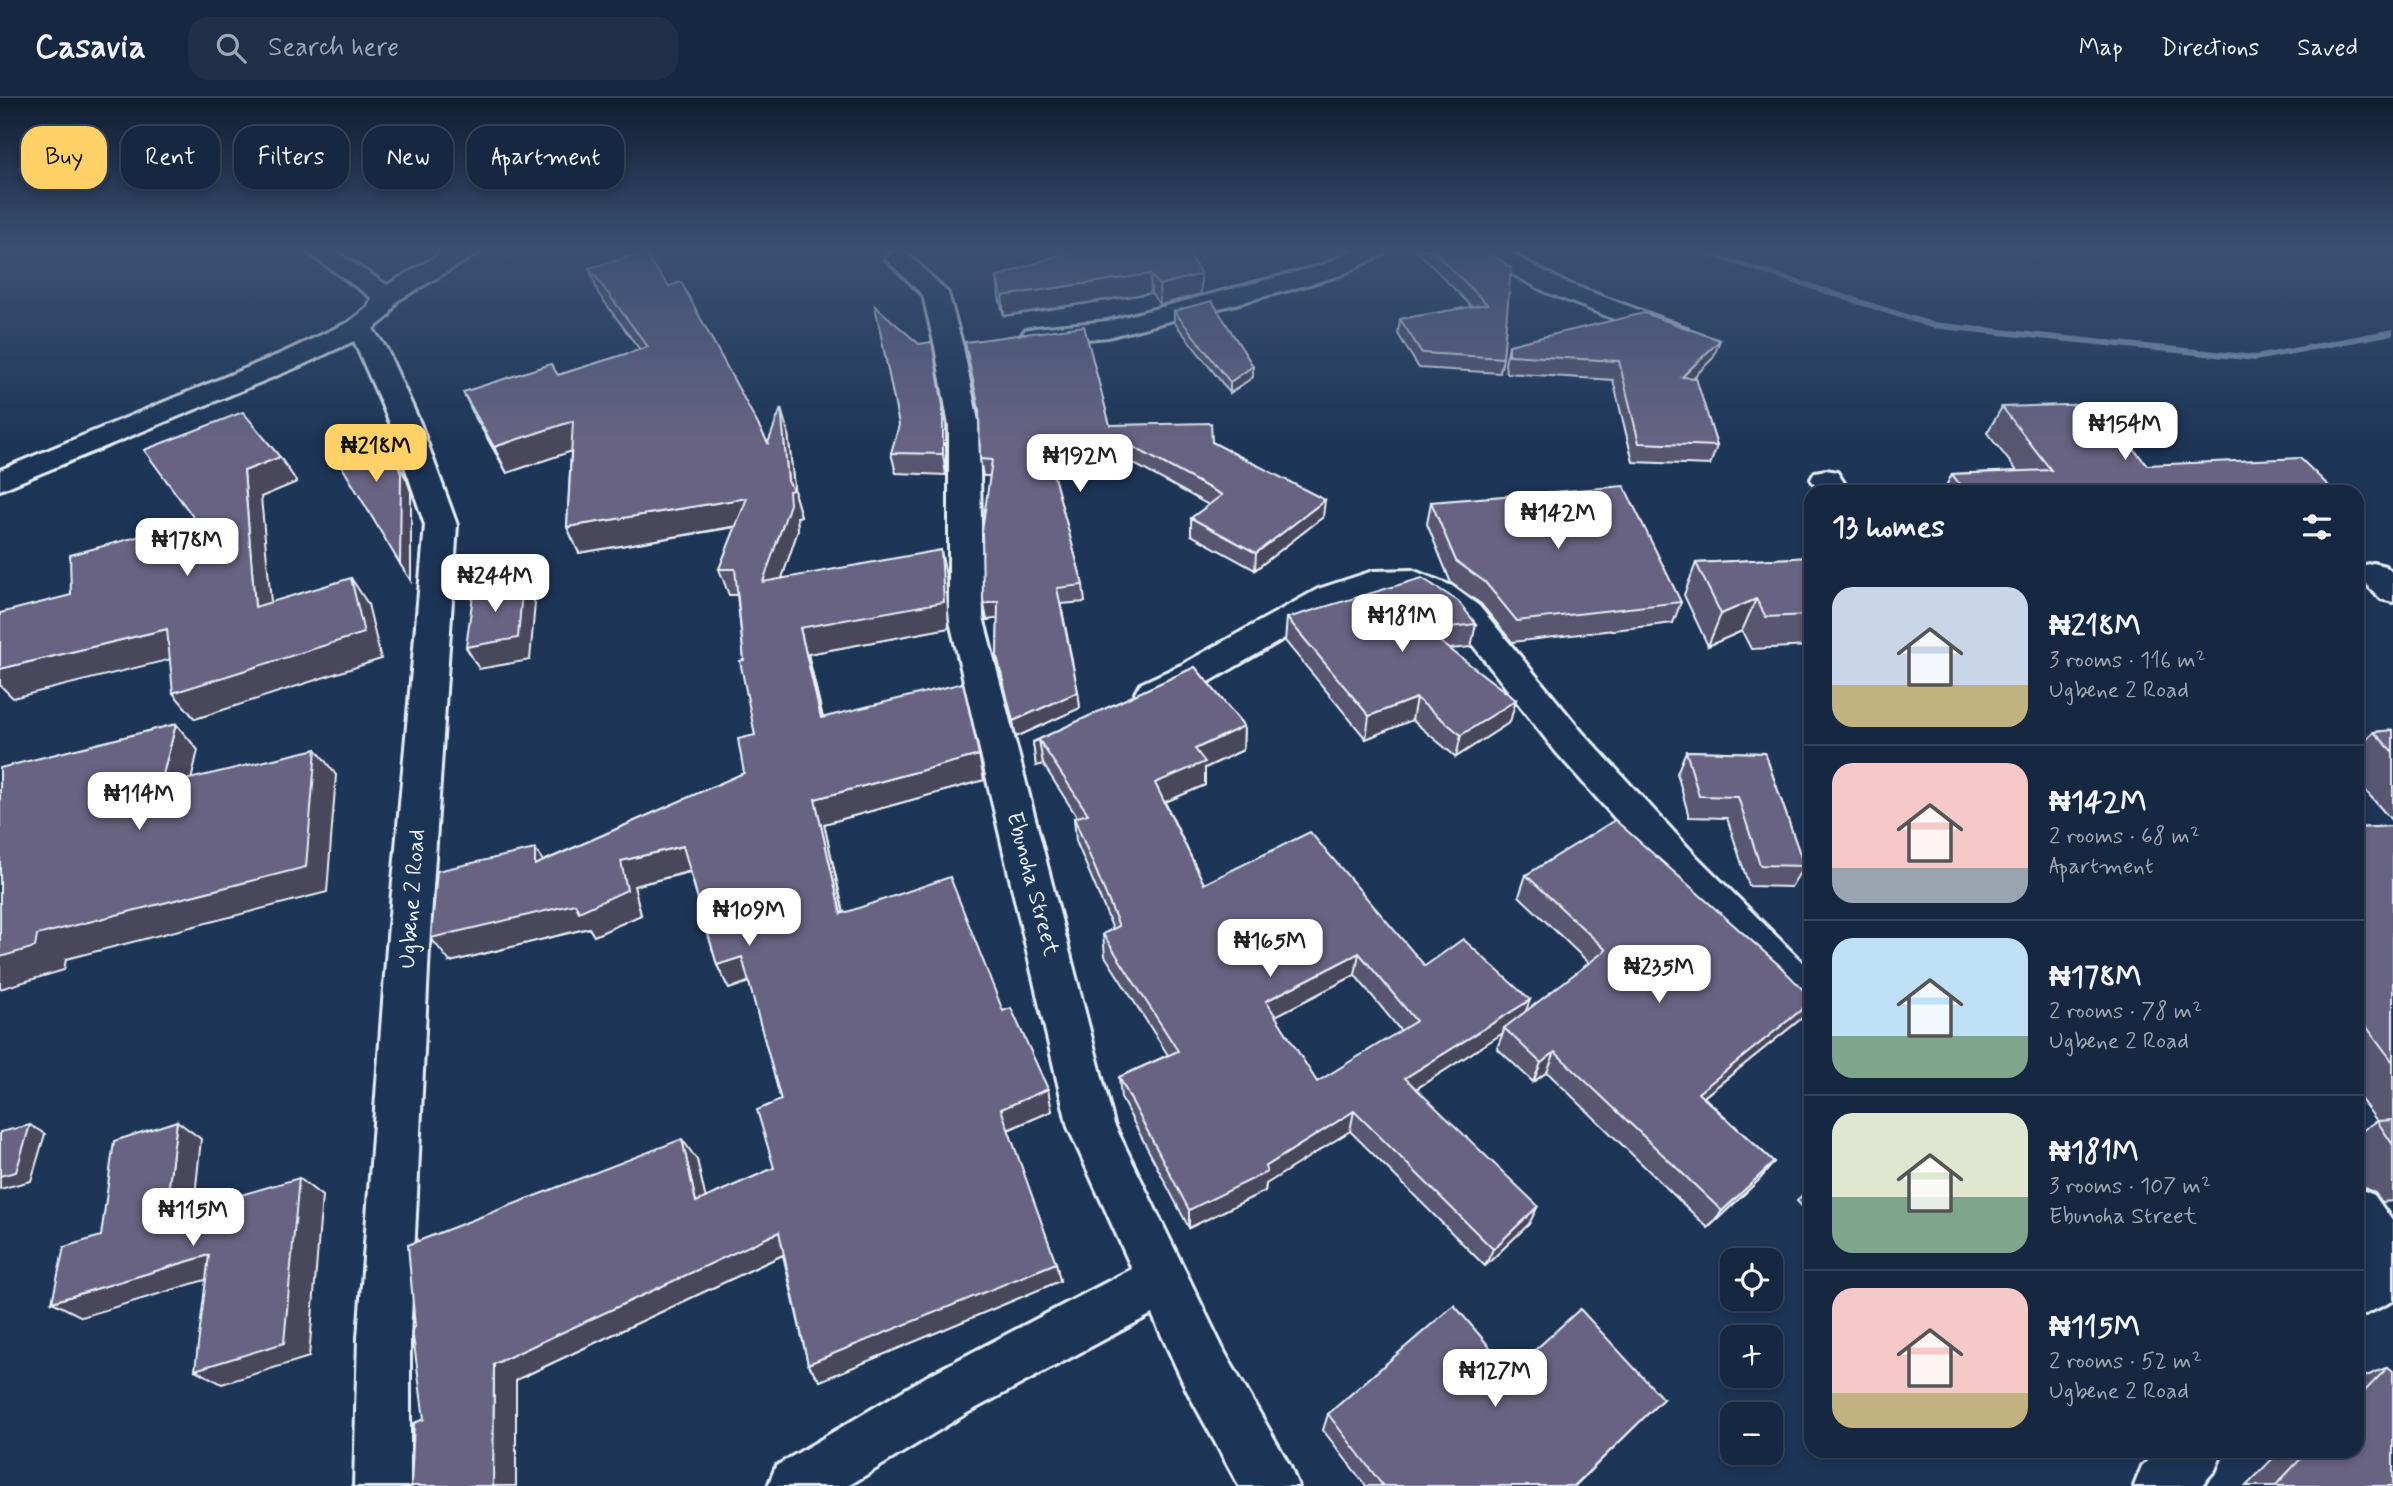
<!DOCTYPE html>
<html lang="en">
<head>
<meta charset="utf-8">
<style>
	body { margin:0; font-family:Mynerve,sans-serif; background:#1f3048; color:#f1f3f6; height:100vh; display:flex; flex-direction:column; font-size:26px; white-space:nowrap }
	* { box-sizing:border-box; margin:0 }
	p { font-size:23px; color:#9ea6b1 }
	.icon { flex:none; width:38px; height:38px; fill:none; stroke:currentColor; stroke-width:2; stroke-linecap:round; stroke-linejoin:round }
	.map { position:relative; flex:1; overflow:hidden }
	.sheet { position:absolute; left:1804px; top:387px; width:560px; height:973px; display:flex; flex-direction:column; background:#162841; border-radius:21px; box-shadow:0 4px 10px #0003,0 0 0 2px #35445a }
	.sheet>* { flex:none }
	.top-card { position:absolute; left:21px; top:28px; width:665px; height:63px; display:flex; gap:14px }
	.fabs { position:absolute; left:1720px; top:1150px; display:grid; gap:14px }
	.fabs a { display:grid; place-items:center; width:63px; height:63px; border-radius:14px; background:#162841; box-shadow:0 4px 10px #0003,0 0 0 2px #35445a; font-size:35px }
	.price { position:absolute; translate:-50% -60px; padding:0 16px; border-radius:14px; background:#fff; color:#222; font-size:23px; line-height:46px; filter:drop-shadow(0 2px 4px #0008) }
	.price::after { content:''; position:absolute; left:50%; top:42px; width:21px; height:16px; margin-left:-10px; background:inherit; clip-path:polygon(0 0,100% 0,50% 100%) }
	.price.on { background:#ffd166; color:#111 }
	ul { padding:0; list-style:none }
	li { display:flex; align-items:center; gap:21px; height:175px; padding:0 28px }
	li+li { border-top:2px solid #35445a }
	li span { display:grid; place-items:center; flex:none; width:196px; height:140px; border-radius:21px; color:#555 }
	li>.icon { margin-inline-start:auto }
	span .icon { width:84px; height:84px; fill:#fffc; stroke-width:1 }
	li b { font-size:30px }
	h2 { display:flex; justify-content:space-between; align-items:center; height:84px; padding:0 28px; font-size:30px }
	.pill { padding:0 24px; border-radius:21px; background:#162841; box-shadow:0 4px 10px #0003,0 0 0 2px #35445a; font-size:24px; line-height:63px }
	.pill.on { background:#ffd166; color:#111 }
	header { display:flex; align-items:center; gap:42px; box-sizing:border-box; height:98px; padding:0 35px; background:#162841; border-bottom:2px solid #35445a }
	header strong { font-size:33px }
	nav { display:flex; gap:38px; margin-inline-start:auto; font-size:24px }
	.search { width:490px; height:63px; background:#1f3048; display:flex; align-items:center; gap:18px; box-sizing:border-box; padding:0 24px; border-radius:21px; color:#9ea6b1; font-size:26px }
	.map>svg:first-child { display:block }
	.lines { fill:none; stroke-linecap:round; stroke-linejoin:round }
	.stream { fill:#869eb7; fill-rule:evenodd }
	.minor-casing { stroke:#e8f1f8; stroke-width:6 }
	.minor { fill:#1d3557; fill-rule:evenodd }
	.wall { fill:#595670; stroke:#e8f1f8; stroke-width:2; fill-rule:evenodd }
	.shaded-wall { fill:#49465b; stroke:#e8f1f8; stroke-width:2 }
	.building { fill:#686482; stroke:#e8f1f8; stroke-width:2; fill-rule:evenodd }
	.labels { text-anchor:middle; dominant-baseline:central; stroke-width:7; stroke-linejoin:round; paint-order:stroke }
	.street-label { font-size:23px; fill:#e8f1f8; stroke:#1d3557 }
</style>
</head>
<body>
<header>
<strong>Casavia</strong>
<div class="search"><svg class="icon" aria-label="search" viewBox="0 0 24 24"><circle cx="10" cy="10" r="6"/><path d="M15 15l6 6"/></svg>Search here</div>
<nav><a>Map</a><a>Directions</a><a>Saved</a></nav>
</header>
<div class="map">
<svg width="2393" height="1388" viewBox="0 0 2393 1388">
	<rect width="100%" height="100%" fill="#1d3557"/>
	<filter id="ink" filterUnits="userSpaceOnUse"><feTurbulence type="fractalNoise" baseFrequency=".0143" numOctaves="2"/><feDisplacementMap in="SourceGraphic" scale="14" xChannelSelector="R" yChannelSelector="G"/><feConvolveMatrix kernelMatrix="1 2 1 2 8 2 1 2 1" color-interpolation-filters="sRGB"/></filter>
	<g filter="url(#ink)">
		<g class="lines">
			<path class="stream" d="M1686 151H1702L1932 224 2255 257 2393 231V237L2255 263 1931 230Z"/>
			<g class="minor-casing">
				<g id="minor">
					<path d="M303 151H332L387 187 449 151H480L477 156 397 203 388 219 373 231 386 250 420 325 457 427 429 850 410 1240V1388H354L358 1240 387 850 425 427 390 325 354 243 300 268 0 392V372L280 256 349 224 368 209 372 200Z"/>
					<path d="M1354 151H1386L1383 156 1341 177 1285 193 1108 239 1035 246 1025 244 1021 238 1025 232 1035 230 1108 223 1323 167Z"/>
					<path d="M1472 151H1503L1564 184 1687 230 1691 236 1687 242 1677 244 1667 242 1546 194 1475 156Z"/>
					<path d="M899 153 908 156 948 195 963 249 979 328 983 519 1114 1026 1225 1255 1290 1368 1298 1388H1239L1187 1293 1152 1216 967 1315 848 1388H768L776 1368 929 1277 1132 1171 1068 1029 949 519V328L935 249 923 197 886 161 890 156Z"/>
					<path d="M1826 372 1837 374 1850 394H1819L1811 381 1815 374Z"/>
					<path d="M2373 465 2385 468 2393 475V504L2381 501 2357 477 2361 468Z"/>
					<path d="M1412 472 1452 488 1479 508 1582 634 1697 759 1811 873V921L1796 915 1669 781 1556 654 1455 524 1428 504 1407 494 1376 495 1342 507 1207 585 1166 604 1153 608 1140 604 1135 595 1140 586 1181 567 1318 491 1373 473Z"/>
					<path d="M2357 1090 2374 1097 2393 1124V1203L2357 1220V1167L2362 1165 2357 1158Z"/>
					<path d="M2158 1353H2223L2215 1372 2201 1388H2134L2142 1368Z"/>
				</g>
			</g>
			<use href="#minor" class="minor"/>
		</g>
		<g class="wall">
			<path d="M1075 151 1201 176V196L1160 207 1151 195 1004 218 999 199 997 179Z"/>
			<path d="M1415 151H1486L1503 260 1500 275 1419 270 1398 236 1400 221 1472 209Z"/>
			<path d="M589 170 768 345 788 335 795 398 801 418 797 419 798 432 782 480 946 478 949 530 808 556 823 620 984 682 824 726 844 815 1003 913 1052 1013 1008 1032 1056 1165 1060 1183 820 1283 808 1266 783 1157 516 1282V1388H411L424 1321 697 1062 705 1100 774 1070 781 1002 749 884 729 891 717 867 690 774 634 788 641 817 594 838 589 830 450 864 543 763 744 675 755 637 744 562 737 497H729L719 471 736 429 579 455 567 429 571 353 507 375 475 319 463 294 558 277 640 252 598 195Z"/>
			<path d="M1174 213 1253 268V279L1230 295 1174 224Z"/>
			<path d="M1720 242 1713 260 1694 279 1717 348 1710 367 1633 364 1613 282 1506 275 1505 266 1509 247Z"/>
			<path d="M965 244 1110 327 1212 344 1323 419 1255 472 1191 437V420L1209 407 1118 357 1120 375 1053 376 1083 487 1085 504 1061 506 1078 594 1080 610 1016 639 1000 574 997 558 998 520 987 522 983 502 990 378H983L980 361 979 316Z"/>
			<path d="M2002 309 2147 367 2335 394H1943L1952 376 2017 373 1987 335Z"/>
			<path d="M946 328V377L896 375 891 355Z"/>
			<path d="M1431 404 1681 504 1673 525 1512 544 1481 506 1451 485 1427 426Z"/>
			<path d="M1811 459V548L1751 551 1742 533 1708 548 1684 497 1696 465Z"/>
			<path d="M1287 520 1476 526 1471 549 1450 551 1510 624 1456 659 1412 622 1366 641 1285 543Z"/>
			<path d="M1195 569 1244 628 1243 652 1205 670V687L1165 704 1204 786 1425 868 1525 915 1589 865 1519 798 1526 777 1811 898V906L1802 920 1704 999 1774 1064 1760 1081 1708 1130 1547 974 1533 984 1497 950 1503 935 1416 991 1529 1126 1485 1168 1350 1033 1266 1086 1265 1093 1189 1130 1121 1000 1119 979 1168 957 1105 858 1103 836 1113 831 1076 743 1074 720 1077 719 1043 666 1036 668 1033 644ZM1355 877 1401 933 1317 984 1275 918Z"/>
			<path d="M2393 632V724L2357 683V650L2374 634Z"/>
			<path d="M1686 653 1765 655 1804 768 1791 789 1749 788 1727 720 1689 719 1677 675Z"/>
			<path d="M2393 728V1103L2382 1104 2375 1095 2362 1089 2357 1081V1036L2377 1023 2357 996V730Z"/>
			<path d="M1811 1087V1118L1797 1103Z"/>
			<path d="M2388 1269 2393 1388H2246L2280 1353H2357V1282Z"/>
			<path d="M1511 1274 1663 1301 1575 1388H1366L1323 1332 1328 1316Z"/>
		</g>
		<g class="shaded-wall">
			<path d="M1150 176 1151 195 1004 218 1002 198Z"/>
			<path d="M1201 176V196L1160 207 1159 187Z"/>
			<path d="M1720 242 1713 260 1676 297 1682 279Z"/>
			<path d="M1253 268V279L1230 295V284Z"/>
			<path d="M943 308 946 328V377L943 356Z"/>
			<path d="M781 310 788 335 795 398 801 418 797 419 798 432 772 510 763 484 788 383Z"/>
			<path d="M573 323 584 349 507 375 494 349Z"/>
			<path d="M280 359 297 384 261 399 274 535 255 509 244 373Z"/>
			<path d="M397 364 407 382 411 394V483L400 466Z"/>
			<path d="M747 400 755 425 579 455 567 429Z"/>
			<path d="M1325 402 1323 419 1255 472 1256 455Z"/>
			<path d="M941 452 946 478 949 530 808 556 829 646 821 620 800 530Z"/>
			<path d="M351 480 368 506 381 561 195 621 173 595Z"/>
			<path d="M523 482 535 505 530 562 479 571 466 549Z"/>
			<path d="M1756 501 1742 533 1708 548 1721 516Z"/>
			<path d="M998 503 1001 520 987 522 984 506Z"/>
			<path d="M167 531 188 557 13 600 0 587V571Z"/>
			<path d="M1078 594 1080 610 1016 639 1013 623Z"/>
			<path d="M1416 600 1412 622 1366 641 1369 618Z"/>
			<path d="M1516 602 1510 624 1456 659 1461 637Z"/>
			<path d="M176 626 198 652 184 713 160 688Z"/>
			<path d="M1244 628 1243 652 1205 670V687L1156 708 1155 685 1195 651Z"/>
			<path d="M1039 642 1043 666 1036 668 1033 644Z"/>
			<path d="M316 651 336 677 327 794 66 861 64 872 0 891V859L37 837Z"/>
			<path d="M979 657 984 682 824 726 849 840 841 816 815 701Z"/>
			<path d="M683 748 695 772 634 788 641 817 594 838 589 830 450 864 431 840 621 763Z"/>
			<path d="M535 751 551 775 535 767Z"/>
			<path d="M1359 855 1355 877 1264 924 1266 903Z"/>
			<path d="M742 859 753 882 729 891 717 867Z"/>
			<path d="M1530 902 1522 923 1504 930 1503 935 1400 1001 1405 980Z"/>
			<path d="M1811 904V906L1802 920 1686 1013 1698 995Z"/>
			<path d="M1555 954 1547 974 1533 984 1541 965Z"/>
			<path d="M1048 991 1052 1013 1007 1032 1001 1011Z"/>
			<path d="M1354 1013 1350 1033 1266 1086 1265 1093 1189 1130V1112L1265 1069Z"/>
			<path d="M177 1023 201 1041 191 1136 165 1119Z"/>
			<path d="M30 1027 45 1036 31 1083 0 1091V1078Z"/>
			<path d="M682 1041 697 1062 711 1124 696 1104Z"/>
			<path d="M1774 1064 1760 1081 1708 1130 1722 1113Z"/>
			<path d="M299 1080 322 1098 309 1259 222 1286 195 1272Z"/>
			<path d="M1538 1108 1529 1126 1485 1168 1493 1151Z"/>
			<path d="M779 1134 791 1153 516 1282V1388H493L494 1266Z"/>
			<path d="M209 1157 235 1173 82 1219 52 1204Z"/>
			<path d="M1056 1165 1060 1183 820 1283 808 1266Z"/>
		</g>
		<g class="building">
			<path d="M1075 151H1185L1201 176 1159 187 1150 176 1002 198 997 179Z"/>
			<path d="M1431 151H1486L1511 170 1503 260 1422 255 1400 221 1487 206Z"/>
			<path d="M643 155 669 188 681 184 768 345 781 310 788 383 793 392 789 393 790 406 763 484 941 452 944 504 800 530 821 620 963 585 979 657 815 701 841 816 950 779 1003 913 1011 910 1048 991 1001 1011 1056 1165 808 1266 779 1134 494 1266 493 1388H411L414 1325 424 1321 412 1231 415 1229 408 1147 682 1041 696 1104 774 1070 757 1012 781 1002 742 859 717 867 683 748 621 763 627 792 579 814 575 806 431 840 437 773 535 751V767L744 675 738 641 755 637 740 563 744 562 735 471H719L747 400 567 429 573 323 494 349 463 294 551 266 558 277 648 249 589 170Z"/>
			<path d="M1212 203 1253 268 1230 284 1174 213Z"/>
			<path d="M875 208 919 246 932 244 943 308V356L891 355 899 327Z"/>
			<path d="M1644 215 1720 242 1682 279 1696 280 1717 348 1639 345 1619 263 1509 257V247Z"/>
			<path d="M1084 228 1110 327 1211 325 1212 344 1325 402 1256 455 1191 420 1222 397 1113 338 1119 359 1049 360 1083 487 1057 490 1078 594 1013 623 997 558 998 503 984 506 983 502 982 433 992 362 980 361 979 311 965 244Z"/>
			<path d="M2096 306 2147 367 2300 360 2335 394H1965L1952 376 2051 372 2002 309Z"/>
			<path d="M243 314 280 359 244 373 255 509 351 480 364 535 173 595 167 531 0 571V515L71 497 70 457 196 423 144 352Z"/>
			<path d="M378 335 397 364 401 376 400 466 332 352Z"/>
			<path d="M1624 388 1681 504 1517 523 1485 484 1456 463 1431 404Z"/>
			<path d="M1811 459V517L1766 519 1756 501 1721 516 1696 465Z"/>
			<path d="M1422 480 1458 503 1476 526 1425 532 1516 602 1461 637 1416 600 1369 618 1287 520Z"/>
			<path d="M523 482 518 540 466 549 474 490Z"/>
			<path d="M1195 569 1244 628 1195 651 1205 664 1155 685 1204 786 1310 734 1425 868 1463 841 1530 902 1405 980 1538 1108 1493 1151 1354 1013 1265 1069 1267 1074 1189 1112 1119 979 1178 953 1103 836 1119 828 1074 720 1088 716 1039 642 1033 644ZM1359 855 1416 923 1317 984 1266 903Z"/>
			<path d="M176 626 160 688 316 651 306 769 37 837 35 849 0 859V670Z"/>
			<path d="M2393 632V654L2374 634Z"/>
			<path d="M1686 653 1765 655 1804 768 1760 767 1738 699 1699 698Z"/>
			<path d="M1615 722 1779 867 1808 897 1811 898V904L1698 995 1774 1064 1722 1113 1555 954 1541 965 1504 930 1606 852 1526 777Z"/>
			<path d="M2393 728V964L2357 916V730Z"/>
			<path d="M2393 1022V1047L2377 1023Z"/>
			<path d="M177 1023 165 1119 299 1080 284 1245 195 1272 209 1157 52 1204 64 1149 101 1138 114 1043Z"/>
			<path d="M30 1027 16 1074 0 1078V1034Z"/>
			<path d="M1454 1207 1511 1274 1580 1211 1663 1301 1574 1388H1383L1328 1316Z"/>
			<path d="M2388 1269 2393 1273V1388H2275L2308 1353H2357V1301Z"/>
		</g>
	</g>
	<linearGradient id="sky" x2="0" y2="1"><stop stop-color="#101d30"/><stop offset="0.44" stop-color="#3a5174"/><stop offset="1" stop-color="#3a5174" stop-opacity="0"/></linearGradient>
	<rect width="2393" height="346" fill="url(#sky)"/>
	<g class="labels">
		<g class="street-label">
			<text transform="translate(1032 786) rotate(75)">Ebunoha Street</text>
			<text transform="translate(413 801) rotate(-86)">Ugbene 2 Road</text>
		</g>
	</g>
</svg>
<div class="fabs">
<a><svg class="icon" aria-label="locate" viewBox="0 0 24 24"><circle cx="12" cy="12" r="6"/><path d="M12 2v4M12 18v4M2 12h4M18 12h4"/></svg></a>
<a>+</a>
<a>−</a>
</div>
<b class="price" style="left:2125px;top:364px">₦154M</b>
<b class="price on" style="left:376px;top:386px">₦218M</b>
<b class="price" style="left:1080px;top:396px">₦192M</b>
<b class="price" style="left:1558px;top:453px">₦142M</b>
<b class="price" style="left:187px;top:480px">₦178M</b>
<b class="price" style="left:495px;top:516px">₦244M</b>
<b class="price" style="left:1402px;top:556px">₦181M</b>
<b class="price" style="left:139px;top:734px">₦114M</b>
<b class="price" style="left:749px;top:850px">₦109M</b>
<b class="price" style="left:1270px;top:881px">₦165M</b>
<b class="price" style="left:1659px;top:907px">₦235M</b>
<b class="price" style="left:193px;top:1150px">₦115M</b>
<b class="price" style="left:1495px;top:1311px">₦127M</b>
<div class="top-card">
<a class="pill on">Buy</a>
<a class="pill">Rent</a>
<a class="pill">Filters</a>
<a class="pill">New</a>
<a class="pill">Apartment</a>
</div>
<section class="sheet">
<h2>13 homes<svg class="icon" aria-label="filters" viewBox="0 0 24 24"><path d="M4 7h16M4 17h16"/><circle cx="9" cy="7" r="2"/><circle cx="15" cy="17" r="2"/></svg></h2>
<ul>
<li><span style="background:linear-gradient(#c9d6e8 70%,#c2b280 0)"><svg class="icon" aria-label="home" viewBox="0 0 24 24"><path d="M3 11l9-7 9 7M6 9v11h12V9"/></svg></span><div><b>₦218M</b><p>3 rooms · 116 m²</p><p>Ugbene 2 Road</p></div></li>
<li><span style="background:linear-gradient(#f6c9c9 75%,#9aa5b1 0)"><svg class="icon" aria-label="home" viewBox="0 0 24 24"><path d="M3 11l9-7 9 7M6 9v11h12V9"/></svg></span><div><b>₦142M</b><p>2 rooms · 68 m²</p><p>Apartment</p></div></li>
<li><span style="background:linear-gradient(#bfe0f5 70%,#7fa58c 0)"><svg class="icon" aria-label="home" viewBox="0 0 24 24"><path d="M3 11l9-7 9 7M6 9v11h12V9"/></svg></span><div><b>₦178M</b><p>2 rooms · 78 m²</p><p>Ugbene 2 Road</p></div></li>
<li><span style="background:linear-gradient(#dfe7d0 60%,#7fa58c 0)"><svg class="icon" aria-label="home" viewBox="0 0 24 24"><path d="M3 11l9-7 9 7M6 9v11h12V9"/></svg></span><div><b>₦181M</b><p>3 rooms · 107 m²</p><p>Ebunoha Street</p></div></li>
<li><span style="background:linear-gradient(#f6c9c9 75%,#c2b280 0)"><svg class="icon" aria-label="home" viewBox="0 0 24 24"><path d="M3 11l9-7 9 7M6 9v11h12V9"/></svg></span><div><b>₦115M</b><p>2 rooms · 52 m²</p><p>Ugbene 2 Road</p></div></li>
</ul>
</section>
</div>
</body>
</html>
